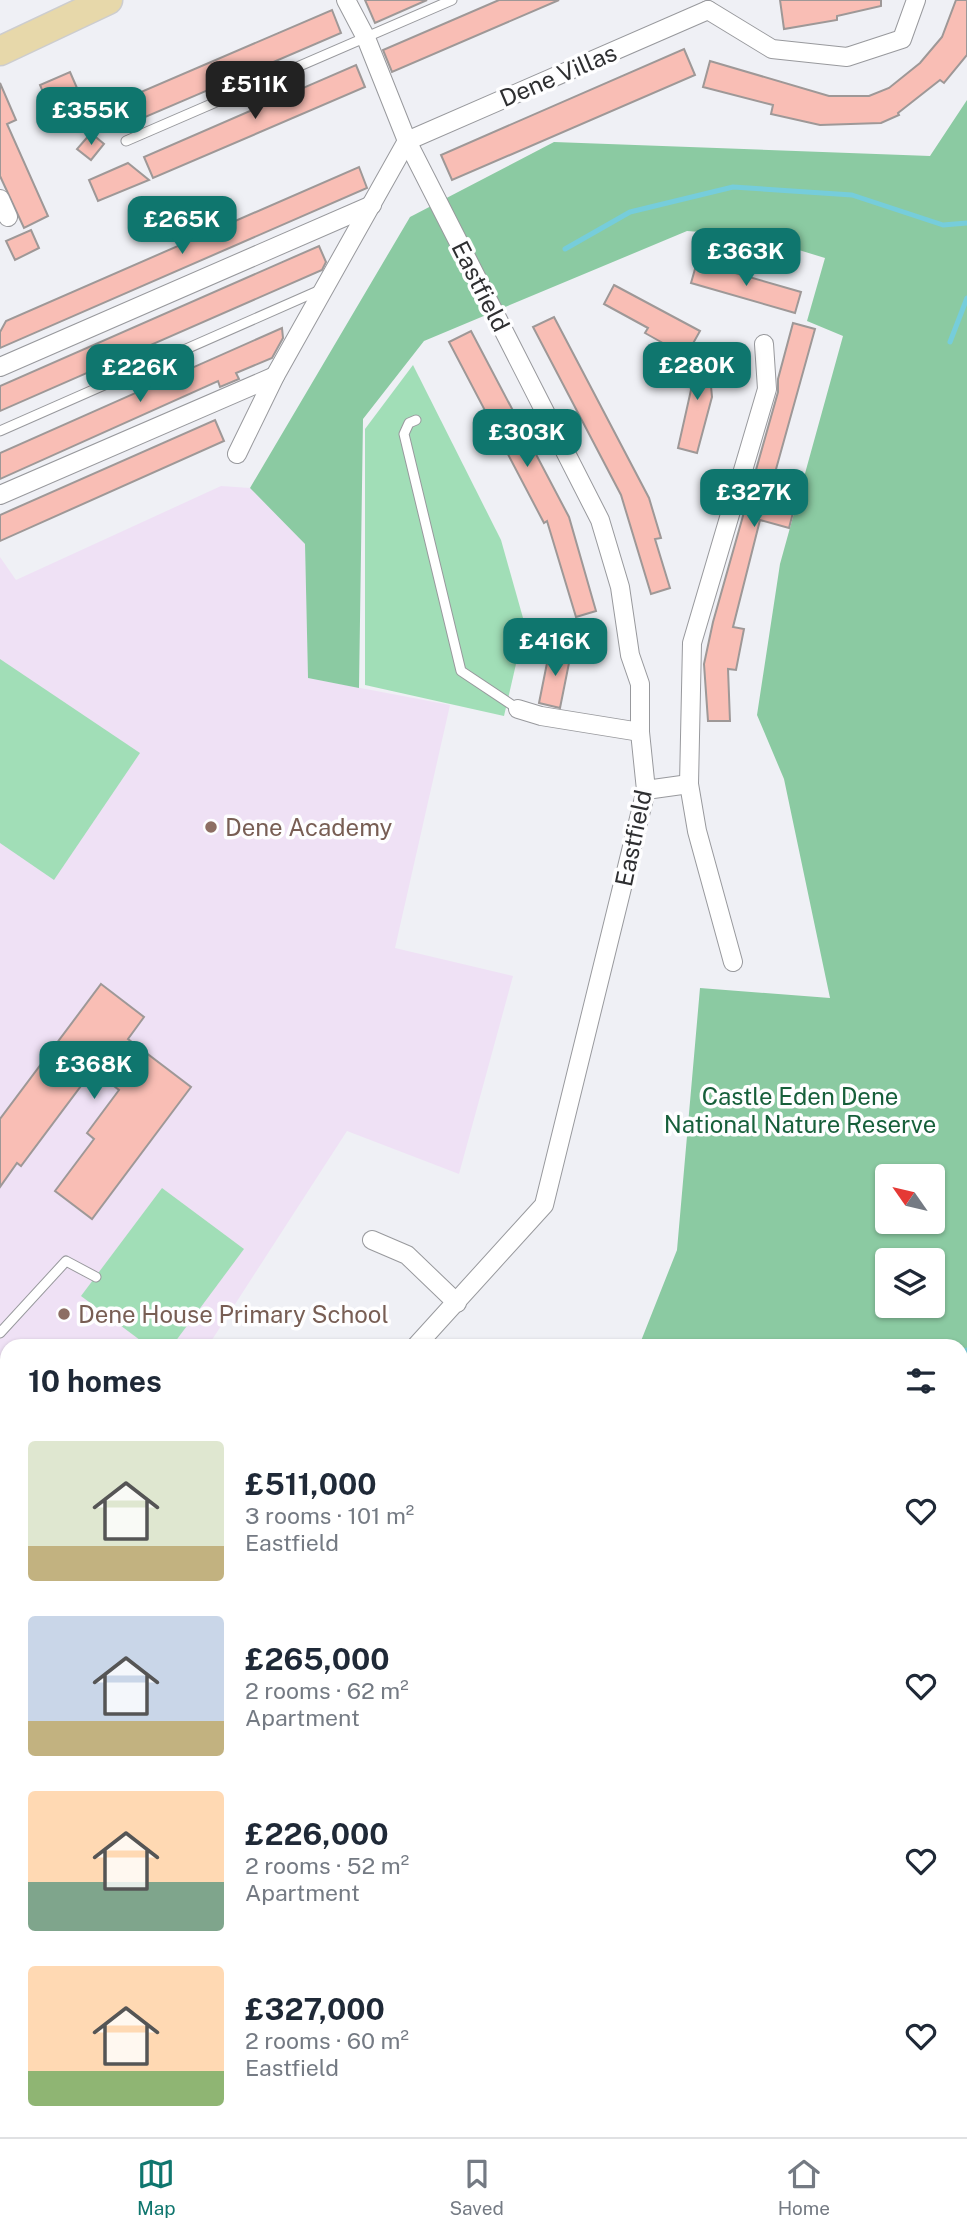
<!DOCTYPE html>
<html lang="en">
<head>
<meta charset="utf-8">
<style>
	body { margin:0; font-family:"Public Sans",sans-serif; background:#f6f6f7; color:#1f2937; height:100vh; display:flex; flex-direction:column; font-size:26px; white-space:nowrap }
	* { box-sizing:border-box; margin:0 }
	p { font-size:23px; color:#747a83 }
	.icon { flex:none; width:38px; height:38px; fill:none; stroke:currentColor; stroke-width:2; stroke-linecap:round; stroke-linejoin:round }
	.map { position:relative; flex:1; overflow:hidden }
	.details { position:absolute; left:0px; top:1339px; width:968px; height:800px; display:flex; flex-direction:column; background:#fff; border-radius:21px 21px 0 0; box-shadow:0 2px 5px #0004 }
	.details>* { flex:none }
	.needle { width:46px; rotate:304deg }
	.tools { position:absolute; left:875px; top:1164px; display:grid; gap:14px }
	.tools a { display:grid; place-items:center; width:70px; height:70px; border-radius:7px; background:#fff; box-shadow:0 2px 5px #0004; font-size:35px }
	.price { position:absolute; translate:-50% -60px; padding:0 16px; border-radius:14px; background:#0f766e; color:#fff; font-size:23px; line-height:46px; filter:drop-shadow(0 2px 4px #0008) }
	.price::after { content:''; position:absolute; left:50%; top:42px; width:21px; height:16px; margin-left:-10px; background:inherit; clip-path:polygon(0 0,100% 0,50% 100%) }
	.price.on { background:#222; color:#fff }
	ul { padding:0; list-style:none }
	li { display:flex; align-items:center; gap:21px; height:175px; padding:0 28px }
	li span { display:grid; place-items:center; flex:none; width:196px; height:140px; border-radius:7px; color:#555 }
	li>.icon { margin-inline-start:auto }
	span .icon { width:84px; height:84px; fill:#fffc; stroke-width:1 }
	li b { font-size:30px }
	h2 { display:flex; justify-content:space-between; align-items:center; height:84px; padding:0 28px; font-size:30px }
	.dock { display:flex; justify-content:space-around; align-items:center; height:98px; border-top:2px solid #e0e1e3; background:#fff; font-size:19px; color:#747a83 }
	.dock a { display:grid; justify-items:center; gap:4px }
	.dock .on { color:#0f766e }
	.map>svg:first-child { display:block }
	.education { fill:#efe1f5 }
	.green { fill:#a1deb7 }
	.forest { fill:#8bcaa2; fill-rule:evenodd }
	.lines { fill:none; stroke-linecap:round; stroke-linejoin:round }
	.stream { stroke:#76cddb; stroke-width:5 }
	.building { fill:#f9beb5; stroke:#9e9897; stroke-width:2 }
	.lane-casing { stroke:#98999d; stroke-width:11 }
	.street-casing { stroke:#98999d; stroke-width:20 }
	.primary-casing { stroke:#cdcdce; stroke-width:31 }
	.lane { stroke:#fff; stroke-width:9 }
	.street { stroke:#fff; stroke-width:18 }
	.primary { stroke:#e7d8aa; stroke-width:28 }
	.education-dot { fill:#8d6e63; stroke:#fefeff; stroke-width:2.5 }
	.labels { text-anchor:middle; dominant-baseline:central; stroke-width:7; stroke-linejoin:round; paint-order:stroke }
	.street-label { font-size:24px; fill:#2e2f31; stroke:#fefeff }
	.education-label { font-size:24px; fill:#785e54; stroke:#fefeff; text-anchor:start }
	.park-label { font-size:24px; fill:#165f3a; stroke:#fefeff }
</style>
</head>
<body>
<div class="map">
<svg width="967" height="2137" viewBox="0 0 967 2137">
	<rect width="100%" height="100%" fill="#eff0f5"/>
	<path class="education" d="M221 486 250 488 305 544 308 678 450 705 395 948 513 976 459 1174 347 1131 208 1346H7V1674L0 1685V557L16 580Z"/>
	<g class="green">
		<path d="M413 365 501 540 525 625 504 716 365 685V429Z"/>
		<path d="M0 659 140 753 54 880 0 843Z"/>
		<path d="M162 1188 244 1249 172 1346H148L81 1296Z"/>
		<path d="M0 1745 7 1747V1784L0 1788Z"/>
		<path d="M524 2132H558L556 2137H522Z"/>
	</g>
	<g class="forest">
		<path d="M967 100V2137H726L709 2132H961V1346H639L677 1250 700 988 830 998 784 779 757 715 780 564 843 336 807 321 825 258 753 236 687 231 424 341 363 419 359 688 308 678 305 544 250 488 410 217 554 142 930 156ZM887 1176H933V1222H887ZM887 1260H933V1306H887Z"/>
		<path d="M7 1853V1883L0 1882V1859Z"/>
		<path d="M559 2132H690L688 2137H559Z"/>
	</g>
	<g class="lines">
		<g class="stream">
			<path d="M565 249 630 212 733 187 852 195 943 225 967 223"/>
			<path d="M950 342 967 298"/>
			<path d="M961 1353 967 1350"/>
			<path d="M961 1920 967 1899"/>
			<path d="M961 2096 967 2103"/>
		</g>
	</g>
	<g class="building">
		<path d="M365 0H427L375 23Z"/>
		<path d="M499 0H559L392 72 383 50Z"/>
		<path d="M780 0H881V6L837 16V20L784 29Z"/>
		<path d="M956 0H967V55L944 83 940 80 898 113 899 115 881 123 820 125 771 114 773 105 703 87 710 61 829 96H869L889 88 920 63 942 37Z"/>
		<path d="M332 10 341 33 129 124 120 101Z"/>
		<path d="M684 49 695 75 452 180 441 155Z"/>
		<path d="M356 65 365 87 153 178 144 157Z"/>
		<path d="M70 72 84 104 54 118 40 85Z"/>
		<path d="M0 83 16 120 7 124 48 216 24 228 0 176Z"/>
		<path d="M91 133 104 144 91 160 77 149Z"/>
		<path d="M128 163 149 180 98 201 89 180Z"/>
		<path d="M359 167 367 188 0 348V332L6 321Z"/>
		<path d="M31 230 39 248 15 260 6 241Z"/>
		<path d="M319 246 326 262 322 270 0 411V386Z"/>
		<path d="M697 262 801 292 795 313 691 283Z"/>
		<path d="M614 285 700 331 686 356 645 333 648 328 604 304Z"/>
		<path d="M554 317 649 498 661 538 655 539 670 588 651 594 621 495 533 327Z"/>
		<path d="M793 323 815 329 768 498 795 505 789 528 760 520 733 627 744 629 736 670 728 669 730 721H708L704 664 713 622 778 392V379Z"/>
		<path d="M282 328 283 338 272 358 236 373 239 379 220 387 218 381 0 479V453Z"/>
		<path d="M471 331 569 517 596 611 576 617 547 521 544 523 449 342Z"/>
		<path d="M708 353 712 397 697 453 678 448 691 390 687 355Z"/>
		<path d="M215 420 224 441 0 541V515Z"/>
		<path d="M550 648 571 653 560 708 539 703Z"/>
		<path d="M101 984 144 1017 128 1039 191 1087 92 1219 55 1191 94 1139 87 1133 119 1090 93 1070 21 1166 17 1163 0 1187V1119Z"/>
	</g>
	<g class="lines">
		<g class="lane-casing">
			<g id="lane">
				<path d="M126 141 452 0"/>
				<path d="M416 420 409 423 404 434 461 671 518 709"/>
				<path d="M0 431 320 290"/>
				<path d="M0 1333 66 1261 96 1277"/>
				<path d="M660 2137 661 2134 684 2137"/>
			</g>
		</g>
		<g class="street-casing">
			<g id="street">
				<path d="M346 0 366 38 407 141 600 520 620 587 630 655 640 684V732L646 790 544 1205 416 1346"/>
				<path d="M708 10 772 49 847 57 902 39 916 0"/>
				<path d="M0 199 8 217"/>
				<path d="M0 367 372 205"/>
				<path d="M237 454 275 376 407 141 708 10"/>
				<path d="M0 495 275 376"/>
				<path d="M518 709 541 716 640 732"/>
				<path d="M646 790 689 784"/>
				<path d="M733 962 697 831 689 784 692 643 767 389 764 344"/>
				<path d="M372 1240 407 1255 457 1303"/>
				<path d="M0 1806 7 1802"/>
				<path d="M0 1996 7 1998"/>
				<path d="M317 2137 320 2132"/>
				<path d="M428 2137 430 2132"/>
			</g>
		</g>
		<g class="primary-casing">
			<path id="primary" d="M0 51 108 0"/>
		</g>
		<use href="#lane" class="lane"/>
		<use href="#street" class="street"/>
		<use href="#primary" class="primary"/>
	</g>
	<g class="education-dot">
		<circle cx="211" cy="827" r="7"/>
		<circle cx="64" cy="1314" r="7"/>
	</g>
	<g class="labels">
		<g class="street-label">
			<text transform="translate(558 75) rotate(-23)">Dene Villas</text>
			<text transform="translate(481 286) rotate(63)">Eastfield</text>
			<text transform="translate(633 838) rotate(-78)">Eastfield</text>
		</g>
		<g class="education-label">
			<text x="225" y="827">Dene Academy</text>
			<text x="78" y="1314">Dene House Primary School</text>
		</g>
		<g class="park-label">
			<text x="800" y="1096">Castle Eden Dene<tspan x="800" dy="28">National Nature Reserve</tspan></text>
		</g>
	</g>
</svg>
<div class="tools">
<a><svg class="needle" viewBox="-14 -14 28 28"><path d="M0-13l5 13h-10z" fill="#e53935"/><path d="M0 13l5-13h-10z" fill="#747a83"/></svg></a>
<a><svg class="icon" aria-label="layers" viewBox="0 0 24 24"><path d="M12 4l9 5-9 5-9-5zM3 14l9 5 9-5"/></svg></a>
</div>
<b class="price on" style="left:255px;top:121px">£511K</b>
<b class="price" style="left:91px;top:147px">£355K</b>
<b class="price" style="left:182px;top:256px">£265K</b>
<b class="price" style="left:746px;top:288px">£363K</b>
<b class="price" style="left:697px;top:402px">£280K</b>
<b class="price" style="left:140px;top:404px">£226K</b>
<b class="price" style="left:527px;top:469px">£303K</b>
<b class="price" style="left:754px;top:529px">£327K</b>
<b class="price" style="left:555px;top:678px">£416K</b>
<b class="price" style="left:94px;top:1101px">£368K</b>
<section class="details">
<h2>10 homes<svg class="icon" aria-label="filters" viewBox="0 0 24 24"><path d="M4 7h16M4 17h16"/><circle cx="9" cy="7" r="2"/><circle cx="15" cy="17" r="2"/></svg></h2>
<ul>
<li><span style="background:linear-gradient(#dfe7d0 75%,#c2b280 0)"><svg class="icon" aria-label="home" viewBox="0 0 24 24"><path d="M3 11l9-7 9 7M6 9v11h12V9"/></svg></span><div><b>£511,000</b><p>3 rooms · 101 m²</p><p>Eastfield</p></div><svg class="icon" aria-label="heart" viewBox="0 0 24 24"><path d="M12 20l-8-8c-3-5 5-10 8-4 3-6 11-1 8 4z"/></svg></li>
<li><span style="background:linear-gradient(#c9d6e8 75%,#c2b280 0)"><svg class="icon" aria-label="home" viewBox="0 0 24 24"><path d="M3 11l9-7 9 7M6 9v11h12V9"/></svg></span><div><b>£265,000</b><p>2 rooms · 62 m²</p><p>Apartment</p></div><svg class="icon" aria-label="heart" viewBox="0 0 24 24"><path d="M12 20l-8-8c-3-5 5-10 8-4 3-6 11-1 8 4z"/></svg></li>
<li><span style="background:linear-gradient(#ffd9b3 65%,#7fa58c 0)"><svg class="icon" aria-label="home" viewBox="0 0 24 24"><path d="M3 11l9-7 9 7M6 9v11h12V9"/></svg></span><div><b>£226,000</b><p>2 rooms · 52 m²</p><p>Apartment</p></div><svg class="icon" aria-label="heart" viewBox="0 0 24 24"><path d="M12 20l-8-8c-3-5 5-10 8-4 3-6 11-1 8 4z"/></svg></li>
<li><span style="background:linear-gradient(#ffd9b3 75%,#8fb573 0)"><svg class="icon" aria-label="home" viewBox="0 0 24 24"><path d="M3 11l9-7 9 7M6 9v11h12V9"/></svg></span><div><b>£327,000</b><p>2 rooms · 60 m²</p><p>Eastfield</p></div><svg class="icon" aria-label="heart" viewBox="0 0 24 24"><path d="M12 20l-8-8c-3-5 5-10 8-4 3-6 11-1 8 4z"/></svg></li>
</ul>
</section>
</div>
<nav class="dock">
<a class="on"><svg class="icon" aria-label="map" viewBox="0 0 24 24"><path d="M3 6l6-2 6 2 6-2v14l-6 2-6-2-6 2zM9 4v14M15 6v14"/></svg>Map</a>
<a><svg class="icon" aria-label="saved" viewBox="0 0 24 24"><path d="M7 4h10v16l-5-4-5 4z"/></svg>Saved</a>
<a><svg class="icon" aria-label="home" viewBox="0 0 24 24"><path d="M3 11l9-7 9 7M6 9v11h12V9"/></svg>Home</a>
</nav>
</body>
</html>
